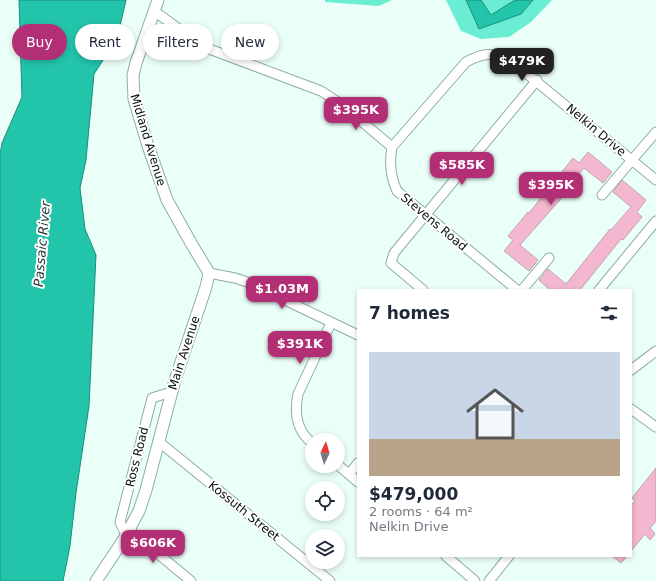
<!DOCTYPE html>
<html lang="en">
<head>
<meta charset="utf-8">
<style>
	body { margin:0; font-family:"DejaVu Sans",sans-serif; background:#f2f2f3; color:#1f2937; height:100vh; display:flex; flex-direction:column; font-size:15px; white-space:nowrap }
	* { box-sizing:border-box; margin:0 }
	p { font-size:13px; color:#747a83 }
	.icon { flex:none; width:22px; height:22px; fill:none; stroke:currentColor; stroke-width:2; stroke-linecap:round; stroke-linejoin:round }
	.map { position:relative; flex:1; overflow:hidden }
	.details { position:absolute; left:357px; top:289px; width:275px; height:268px; display:flex; flex-direction:column; background:#fff; border-radius:0px; box-shadow:0 2px 6px #0003 }
	.details>* { flex:none }
	.top-card { position:absolute; left:12px; top:24px; width:285px; height:36px; display:flex; gap:8px }
	.needle { width:26px; rotate:5deg }
	.fabs { position:absolute; left:305px; top:433px; display:grid; gap:8px }
	.fabs a { display:grid; place-items:center; width:40px; height:40px; border-radius:50%; background:#fff; box-shadow:0 2px 6px #0003; font-size:20px }
	.price { position:absolute; translate:-50% -34px; padding:0 9px; border-radius:8px; background:#b22e75; color:#fff; font-size:13px; line-height:26px; filter:drop-shadow(0 1px 2px #0008) }
	.price::after { content:''; position:absolute; left:50%; top:24px; width:12px; height:9px; margin-left:-6px; background:inherit; clip-path:polygon(0 0,100% 0,50% 100%) }
	.price.selected { background:#222; color:#fff }
	ul { padding:0; list-style:none }
	li { display:grid; align-content:center; gap:8px; height:212px; padding:0 12px }
	li span { display:grid; place-items:center; height:124px; border-radius:0px; color:#555 }
	li>.icon { margin-inline-start:auto }
	span .icon { width:72px; height:72px; fill:#fffc; stroke-width:1 }
	li b { font-size:17px }
	h2 { display:flex; justify-content:space-between; align-items:center; height:48px; padding:0 12px; font-size:17px }
	.pill { padding:0 14px; border-radius:18px; background:#fff; box-shadow:0 2px 6px #0003; font-size:14px; line-height:36px }
	.pill.selected { background:#b22e75; color:#fff }
	.map>svg:first-child { display:block }
	.green { fill:#6aedd3 }
	.water { fill:#22c4aa; stroke:#198e7b }
	.building { fill:#f4b7d0; stroke:#bfa3ae }
	.lines { fill:none; stroke-linecap:round; stroke-linejoin:round }
	.minor-casing { stroke:#8eada5; stroke-width:11 }
	.major-casing { stroke:#8eada5; stroke-width:13 }
	.minor { stroke:#fff; stroke-width:9 }
	.major { stroke:#fff; stroke-width:11 }
	.labels { text-anchor:middle; dominant-baseline:central; stroke-width:4; stroke-linejoin:round; paint-order:stroke }
	.street-label { font-size:12px; fill:#05100e; stroke:#fff }
	.water-label { font-size:13px; font-style:italic; fill:#223a34; stroke:#fff }
</style>
</head>
<body>
<div class="map">
<svg width="656" height="581" viewBox="0 0 656 581">
	<rect width="100%" height="100%" fill="#ebfff9"/>
	<g class="green">
		<path d="M325 0H392L379 6 325 2Z"/>
		<path d="M446 0H466L479 29 521 14 533 0H552L531 22 509 37 481 39 461 31Z"/>
		<path d="M481 0H515L491 15Z"/>
	</g>
	<g class="water">
		<path d="M19 0H126L117 39 94 74 86 160 80 188 85 229 96 255 89 406 76 493 70 546 63 581H0V155L2 143 22 97Z"/>
		<path d="M466 0H481L491 15 515 0H533L521 14 479 29Z"/>
	</g>
	<g class="building">
		<path d="M588 152 612 172 603 183 584 168 575 179 565 191 566 193 520 245 538 260 529 271 504 251 513 240 508 236 528 212 529 213 573 158 579 163Z"/>
		<path d="M622 180 646 200 637 212 642 217 623 240 621 239 580 290H550L539 280 548 269 566 284 610 229 611 230 631 207 613 192Z"/>
		<path d="M656 468V521L650 528 655 534 650 540 645 534 631 551V505L635 501 632 498Z"/>
		<path d="M612 556H627L621 563Z"/>
	</g>
	<g class="lines">
		<g class="minor-casing">
			<g id="minor">
				<path d="M154 11 204 47 321 91 341 104 392 147C389 163 390 176 397 191L517 290"/>
				<path d="M392 147 466 62C483 53 491 52 509 59L656 180"/>
				<path d="M602 195 656 132"/>
				<path d="M209 273 235 278 247 282 358 335"/>
				<path d="M423 290 391 263 394 253 537 80"/>
				<path d="M522 290 549 258"/>
				<path d="M599 290 656 221"/>
				<path d="M631 370 656 351"/>
				<path d="M631 409 656 427"/>
				<path d="M158 441 330 581"/>
				<path d="M312 443C297 431 294 413 298 394L331 323"/>
				<path d="M338 465 358 482"/>
				<path d="M349 474 358 463"/>
				<path d="M129 530 191 581"/>
				<path d="M126 535 120 522 152 398 171 392"/>
				<path d="M446 556 475 581"/>
				<path d="M489 581 509 556"/>
			</g>
		</g>
		<g class="major-casing">
			<path id="major" d="M96 581 124 539 139 511 146 490 175 380 206 287 209 273 191 243 167 200 148 146 134 99 133 75 136 63 158 0"/>
		</g>
		<use href="#minor" class="minor"/>
		<use href="#major" class="major"/>
	</g>
	<g class="labels">
		<g class="street-label">
			<text transform="translate(596 130) rotate(40)">Nelkin Drive</text>
			<text transform="translate(148 140) rotate(73)">Midland Avenue</text>
			<text transform="translate(434 222) rotate(40)">Stevens Road</text>
			<text transform="translate(184 353) rotate(-72)">Main Avenue</text>
			<text transform="translate(137 457) rotate(-76)">Ross Road</text>
			<text transform="translate(244 511) rotate(39)">Kossuth Street</text>
		</g>
		<g class="water-label">
			<text transform="translate(42 244) rotate(-85)">Passaic River</text>
		</g>
	</g>
</svg>
<div class="fabs">
<a><svg class="needle" viewBox="-14 -14 28 28"><path d="M0-13l5 13h-10z" fill="#e53935"/><path d="M0 13l5-13h-10z" fill="#747a83"/></svg></a>
<a><svg class="icon" aria-label="locate" viewBox="0 0 24 24"><circle cx="12" cy="12" r="6"/><path d="M12 2v4M12 18v4M2 12h4M18 12h4"/></svg></a>
<a><svg class="icon" aria-label="layers" viewBox="0 0 24 24"><path d="M12 4l9 5-9 5-9-5zM3 14l9 5 9-5"/></svg></a>
</div>
<b class="price selected" style="left:522px;top:82px">$479K</b>
<b class="price" style="left:356px;top:131px">$395K</b>
<b class="price" style="left:462px;top:186px">$585K</b>
<b class="price" style="left:551px;top:206px">$395K</b>
<b class="price" style="left:282px;top:310px">$1.03M</b>
<b class="price" style="left:300px;top:365px">$391K</b>
<b class="price" style="left:153px;top:564px">$606K</b>
<div class="top-card">
<a class="pill selected">Buy</a>
<a class="pill">Rent</a>
<a class="pill">Filters</a>
<a class="pill">New</a>
</div>
<section class="details">
<h2>7 homes<svg class="icon" aria-label="filters" viewBox="0 0 24 24"><path d="M4 7h16M4 17h16"/><circle cx="9" cy="7" r="2"/><circle cx="15" cy="17" r="2"/></svg></h2>
<ul>
<li><span style="background:linear-gradient(#c9d6e8 70%,#b9a48a 0)"><svg class="icon" aria-label="home" viewBox="0 0 24 24"><path d="M3 11l9-7 9 7M6 9v11h12V9"/></svg></span><div><b>$479,000</b><p>2 rooms · 64 m²</p><p>Nelkin Drive</p></div></li>
</ul>
</section>
</div>
</body>
</html>
